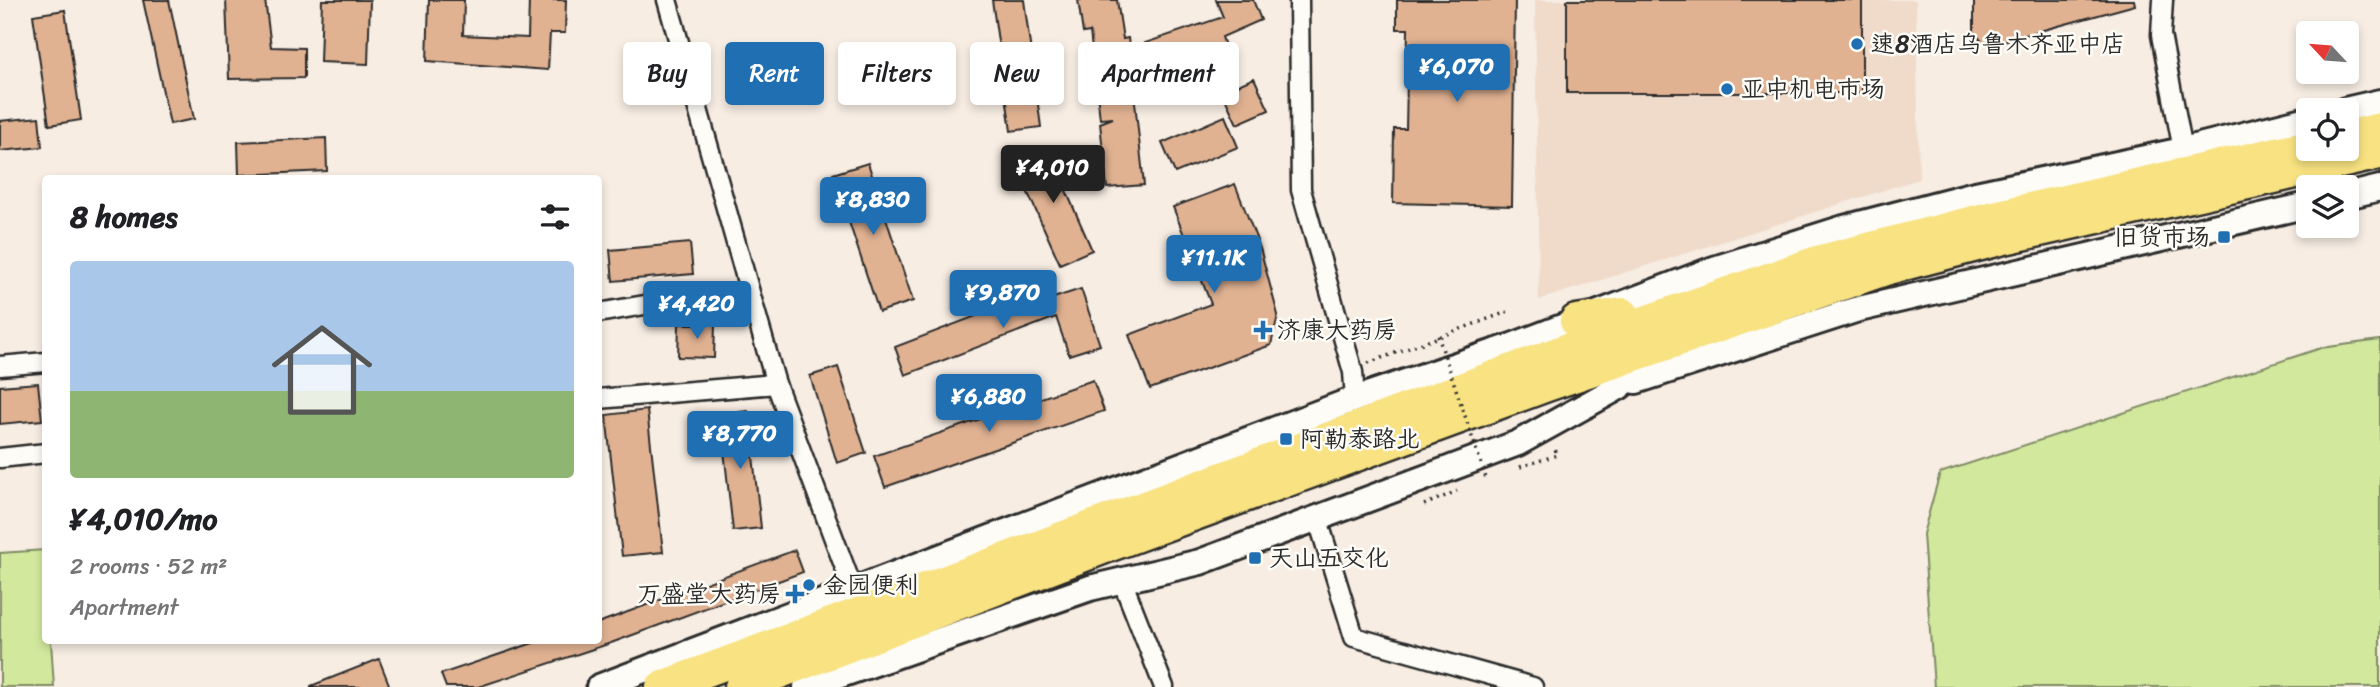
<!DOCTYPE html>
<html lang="en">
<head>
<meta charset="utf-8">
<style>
	body { margin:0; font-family:Sriracha,"LXGW WenKai TC",sans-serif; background:#f2f2f2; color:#202124; height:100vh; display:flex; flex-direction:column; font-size:26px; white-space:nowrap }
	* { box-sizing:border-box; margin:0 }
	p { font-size:23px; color:#757577 }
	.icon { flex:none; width:38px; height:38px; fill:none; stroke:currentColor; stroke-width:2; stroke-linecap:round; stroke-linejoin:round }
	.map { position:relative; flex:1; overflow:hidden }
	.details { position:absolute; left:42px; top:175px; width:560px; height:469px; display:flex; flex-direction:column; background:#fff; border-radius:7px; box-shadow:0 4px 10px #0003 }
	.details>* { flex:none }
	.top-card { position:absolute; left:623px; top:42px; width:665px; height:63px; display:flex; gap:14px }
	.needle { width:46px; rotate:296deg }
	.controls { position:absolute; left:2296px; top:21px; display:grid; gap:14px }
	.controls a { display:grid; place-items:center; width:63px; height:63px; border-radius:7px; background:#fff; box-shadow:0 4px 10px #0003; font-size:35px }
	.price { position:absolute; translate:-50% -60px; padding:0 16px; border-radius:7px; background:#1f6fb2; color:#fff; font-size:23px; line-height:46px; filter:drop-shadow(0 2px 4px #0008) }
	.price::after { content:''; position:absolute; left:50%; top:42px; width:21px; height:16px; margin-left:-10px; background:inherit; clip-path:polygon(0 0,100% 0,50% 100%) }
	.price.on { background:#222; color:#fff }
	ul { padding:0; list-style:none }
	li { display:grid; align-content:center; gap:14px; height:371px; padding:0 28px }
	li span { display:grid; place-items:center; height:217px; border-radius:7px; color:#555 }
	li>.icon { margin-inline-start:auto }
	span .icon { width:126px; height:126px; fill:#fffc; stroke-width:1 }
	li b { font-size:30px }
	h2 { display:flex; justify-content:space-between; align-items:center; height:84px; padding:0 28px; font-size:30px }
	.pill { padding:0 24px; border-radius:7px; background:#fff; box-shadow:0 4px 10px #0003; font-size:24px; line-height:63px }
	.pill.on { background:#1f6fb2; color:#fff }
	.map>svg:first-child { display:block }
	.built { fill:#f0dbcb }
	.green { fill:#d2e89d; stroke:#7e8a64; stroke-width:2 }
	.building { fill:#e1b292; stroke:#2b2b2b; stroke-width:2 }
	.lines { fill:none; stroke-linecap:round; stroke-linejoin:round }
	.street-casing { stroke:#2b2b2b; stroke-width:23 }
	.secondary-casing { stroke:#2b2b2b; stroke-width:30 }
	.highway-casing { stroke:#2b2b2b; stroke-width:37 }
	.path { stroke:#2b2b2b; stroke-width:3.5; stroke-dasharray:2 5; stroke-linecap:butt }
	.street { stroke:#fdfcf7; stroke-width:18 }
	.secondary { stroke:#fdfcf7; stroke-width:24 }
	.highway { stroke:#f8e281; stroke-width:32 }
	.path-bridge { stroke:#2b2b2b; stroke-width:3.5; stroke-dasharray:2 5; stroke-linecap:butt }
	.poi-dot { fill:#1f6fb2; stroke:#fdfcf7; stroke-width:2.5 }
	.labels { text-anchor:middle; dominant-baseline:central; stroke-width:5; stroke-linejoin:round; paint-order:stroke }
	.poi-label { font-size:24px; fill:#2b2b2b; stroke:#fdfcf7; text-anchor:start }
</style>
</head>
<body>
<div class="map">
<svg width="2380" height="687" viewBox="0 0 2380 687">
	<rect width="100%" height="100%" fill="#f7ede3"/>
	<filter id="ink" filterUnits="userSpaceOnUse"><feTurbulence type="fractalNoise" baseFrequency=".0143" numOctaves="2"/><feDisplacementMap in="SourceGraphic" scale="14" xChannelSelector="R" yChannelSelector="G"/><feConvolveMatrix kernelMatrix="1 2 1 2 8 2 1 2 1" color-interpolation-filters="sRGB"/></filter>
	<g filter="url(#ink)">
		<path class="built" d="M1535 0H1916L1919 179 1539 300Z"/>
		<g class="green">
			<path d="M2380 340V687H1934L1923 534 1940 473 2321 348Z"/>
			<path d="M45 550 46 640 51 641 54 687H0V553Z"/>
		</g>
		<g class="building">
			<path d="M143 0H169L194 119 170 124Z"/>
			<path d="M226 0H265L271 47 304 48V78L229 79Z"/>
			<path d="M322 0H370L368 64 320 62Z"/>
			<path d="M429 0H464L463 35 528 38 529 0H566L565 33H550L548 70 427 61Z"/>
			<path d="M992 0H1024L1041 127 1011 131Z"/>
			<path d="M1078 0H1117L1123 39 1128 38 1144 185 1107 188 1100 123 1113 118 1100 119 1090 32 1083 33Z"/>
			<path d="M1216 0H1253L1261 20 1222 37 1227 52 1157 76 1145 43 1223 17Z"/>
			<path d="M1397 0H1515L1512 206 1393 203 1394 129H1406L1408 29H1397Z"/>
			<rect x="1567" y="0" width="295" height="93"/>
			<path d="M1974 0H2134L2135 5 1996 43H1983L1974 32Z"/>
			<path d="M65 10 81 120 49 125 33 15Z"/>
			<path d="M1254 78 1269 110 1237 124 1222 92Z"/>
			<path d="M1225 116 1238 147 1175 173 1162 143Z"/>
			<path d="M39 117 42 147 0 151V121Z"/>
			<path d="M326 138 327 171 239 175 238 142Z"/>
			<path d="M1047 147 1092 250 1060 264 1014 162Z"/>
			<path d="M868 163 913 301 879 312 833 174Z"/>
			<path d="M1235 184 1260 248 1278 315 1271 345 1150 389 1129 335 1211 304 1173 207Z"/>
			<path d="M690 243 693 274 613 281 610 250Z"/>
			<path d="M1081 289 1100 345 1069 355 1056 317 905 375 895 347 1028 296 1032 305Z"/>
			<path d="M679 324H715L714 358 678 357Z"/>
			<path d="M838 367 866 453 837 463 810 376Z"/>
			<path d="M1093 380 1104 411 885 487 874 456Z"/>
			<path d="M38 383 42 420 0 424V386Z"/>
			<path d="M647 410 663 552 622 556 606 415Z"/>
			<path d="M748 411 761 528 733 531 720 414Z"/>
			<path d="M795 550 803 572 611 643 478 687H446L441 674 542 640H598V623Z"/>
			<path d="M379 659 390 687H311V686Z"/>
		</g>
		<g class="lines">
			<g class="street-casing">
				<g id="street">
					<path d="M667 0 776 384 854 592"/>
					<path d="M1299 0 1301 190 1353 372 1355 399"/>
					<path d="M2163 0 2161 35 2183 150"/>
					<path d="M598 313 662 302"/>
					<path d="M0 366 46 362"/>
					<path d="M598 399 776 384"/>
					<path d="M0 458 46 453"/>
					<path d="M1318 520 1354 637 1533 687"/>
					<path d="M1121 578 1164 687"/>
				</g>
			</g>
			<g class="secondary-casing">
				<g id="secondary">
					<path d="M2345 110 2380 102"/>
					<path d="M2347 196 2380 188"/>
					<path d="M1636 381 1855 310 2308 205"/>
					<path d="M599 687 1355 399 1512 346 1714 269 1844 228 1971 195 2183 150 2308 119"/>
					<path d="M806 687 1090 588 1200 562 1518 443 1619 387 1666 349"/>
				</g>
			</g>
			<g class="highway-casing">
				<g id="highway">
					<path d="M2347 137 2380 129"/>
					<path d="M1576 321 1623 314"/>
					<path d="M662 687 1579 345 1817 262 1985 219 2308 146"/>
					<path d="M741 687 1110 545 1547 385 1888 268 2000 239 2380 153"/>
				</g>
			</g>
			<g class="path">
				<path d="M1368 363 1507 312"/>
				<path d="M1520 467 1557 455 1554 446"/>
				<path d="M1424 505 1457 491"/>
			</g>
			<use href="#street" class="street"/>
			<use href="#secondary" class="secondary"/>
			<use href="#highway" class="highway"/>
			<path class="path-bridge" d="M1438 336 1486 478"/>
		</g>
	</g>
	<g class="poi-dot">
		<circle cx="1857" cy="44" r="7"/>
		<circle cx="1727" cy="89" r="7"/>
		<rect x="2217" y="230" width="14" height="14" rx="3.5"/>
		<path d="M1259.5 319.5h7v7h7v7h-7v7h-7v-7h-7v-7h7z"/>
		<rect x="1279" y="432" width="14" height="14" rx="3.5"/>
		<rect x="1248" y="551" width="14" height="14" rx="3.5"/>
		<circle cx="809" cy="585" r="7"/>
		<path d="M791.5 583.5h7v7h7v7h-7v7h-7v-7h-7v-7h7z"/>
	</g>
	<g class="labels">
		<g class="poi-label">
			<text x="1871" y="44">速8酒店乌鲁木齐亚中店</text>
			<text x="1741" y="89">亚中机电市场</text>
			<text x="2210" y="237" text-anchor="end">旧货市场</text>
			<text x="1277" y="330">济康大药房</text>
			<text x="1300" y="439">阿勒泰路北</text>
			<text x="1269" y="558">天山五交化</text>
			<text x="823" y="585">金园便利</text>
			<text x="781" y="594" text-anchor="end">万盛堂大药房</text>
		</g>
	</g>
</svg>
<div class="controls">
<a><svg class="needle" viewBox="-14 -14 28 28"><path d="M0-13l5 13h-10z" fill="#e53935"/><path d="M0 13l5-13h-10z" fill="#757577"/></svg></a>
<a><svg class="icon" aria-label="locate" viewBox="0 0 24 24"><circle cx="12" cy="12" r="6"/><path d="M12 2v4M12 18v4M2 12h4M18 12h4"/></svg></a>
<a><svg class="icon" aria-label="layers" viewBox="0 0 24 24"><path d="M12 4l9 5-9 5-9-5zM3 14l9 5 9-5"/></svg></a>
</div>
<b class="price" style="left:1457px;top:104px">¥6,070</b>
<b class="price on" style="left:1053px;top:205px">¥4,010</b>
<b class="price" style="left:873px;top:237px">¥8,830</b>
<b class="price" style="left:1214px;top:295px">¥11.1K</b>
<b class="price" style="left:1003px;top:330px">¥9,870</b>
<b class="price" style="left:697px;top:341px">¥4,420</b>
<b class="price" style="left:989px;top:434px">¥6,880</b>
<b class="price" style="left:740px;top:471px">¥8,770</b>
<div class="top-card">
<a class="pill">Buy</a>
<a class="pill on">Rent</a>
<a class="pill">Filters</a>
<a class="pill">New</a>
<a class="pill">Apartment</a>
</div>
<section class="details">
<h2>8 homes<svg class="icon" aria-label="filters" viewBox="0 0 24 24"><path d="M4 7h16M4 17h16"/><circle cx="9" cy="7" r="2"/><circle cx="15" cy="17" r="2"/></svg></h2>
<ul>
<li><span style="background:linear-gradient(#a9c7e8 60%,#8fb573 0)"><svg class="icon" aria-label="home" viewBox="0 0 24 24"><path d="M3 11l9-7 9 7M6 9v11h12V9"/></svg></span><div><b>¥4,010/mo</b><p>2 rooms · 52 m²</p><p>Apartment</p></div></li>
</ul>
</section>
</div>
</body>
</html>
